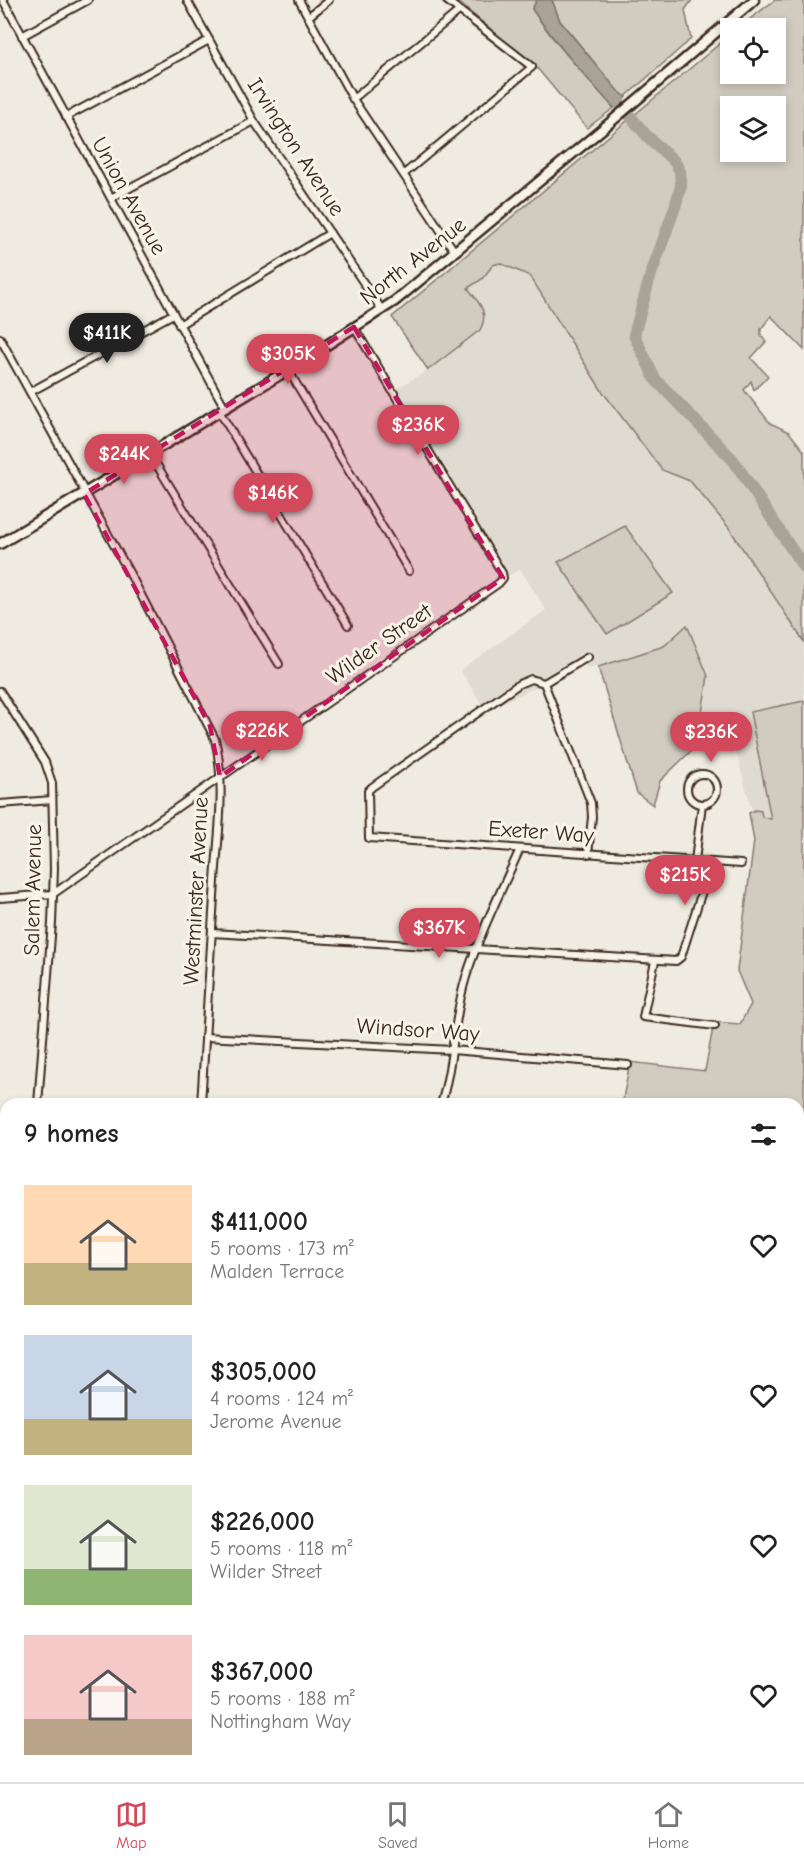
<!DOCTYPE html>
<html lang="en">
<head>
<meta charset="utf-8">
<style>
	body { margin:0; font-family:"Comic Neue",sans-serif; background:#f6f6f6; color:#222; height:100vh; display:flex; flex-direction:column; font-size:22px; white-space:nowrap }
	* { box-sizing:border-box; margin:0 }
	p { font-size:20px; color:#767676 }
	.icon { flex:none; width:33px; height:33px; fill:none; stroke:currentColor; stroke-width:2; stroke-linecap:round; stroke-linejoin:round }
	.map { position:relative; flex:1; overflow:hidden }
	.sheet { position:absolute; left:0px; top:1098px; width:804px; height:684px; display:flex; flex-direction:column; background:#fff; border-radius:18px 18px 0 0; box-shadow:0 3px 9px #0003 }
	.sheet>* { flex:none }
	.fabs { position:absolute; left:720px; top:18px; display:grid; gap:12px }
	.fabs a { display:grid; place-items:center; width:66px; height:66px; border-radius:0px; background:#fff; box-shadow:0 3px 9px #0003; font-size:30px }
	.price { position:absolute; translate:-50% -51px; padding:0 14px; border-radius:21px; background:#d1495b; color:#fff; font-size:20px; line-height:39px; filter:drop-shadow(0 2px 3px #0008) }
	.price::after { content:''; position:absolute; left:50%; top:36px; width:18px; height:14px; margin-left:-9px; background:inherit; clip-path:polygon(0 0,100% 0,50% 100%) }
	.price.active { background:#222; color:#fff }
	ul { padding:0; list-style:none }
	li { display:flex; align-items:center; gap:18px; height:150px; padding:0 24px }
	li span { display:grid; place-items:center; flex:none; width:168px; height:120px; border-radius:0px; color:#555 }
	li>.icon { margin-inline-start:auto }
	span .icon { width:72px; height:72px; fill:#fffc; stroke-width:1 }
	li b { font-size:26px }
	h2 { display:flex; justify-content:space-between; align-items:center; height:72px; padding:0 24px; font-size:26px }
	.menu { display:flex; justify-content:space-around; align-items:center; height:84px; border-top:2px solid #e0e0e0; background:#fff; font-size:16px; color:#767676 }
	.menu a { display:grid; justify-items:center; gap:3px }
	.menu .active { color:#d1495b }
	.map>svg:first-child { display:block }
	.built { fill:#e0dbd0 }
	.green { fill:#d1cbc0; stroke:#867a6f; stroke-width:1.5; fill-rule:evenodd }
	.water { fill:#aaa296; stroke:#7e7266; stroke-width:1.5 }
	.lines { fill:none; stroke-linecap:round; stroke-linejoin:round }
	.river { stroke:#aaa296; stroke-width:12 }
	.minor-casing { stroke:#3b2a1e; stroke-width:10 }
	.secondary-casing { stroke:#3b2a1e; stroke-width:13 }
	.minor { stroke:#f7f3e8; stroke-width:6 }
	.secondary { stroke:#f7f3e8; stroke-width:8 }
	.rail-casing { stroke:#3b2a1e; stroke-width:4.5 }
	.rail { stroke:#f7f3e8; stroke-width:2; stroke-dasharray:7; stroke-linecap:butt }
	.marked { fill:#c2185b; fill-opacity:0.2; stroke:#c2185b; stroke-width:4.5; stroke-dasharray:12 8; stroke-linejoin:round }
	.labels { text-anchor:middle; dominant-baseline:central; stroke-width:6; stroke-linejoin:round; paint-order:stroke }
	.street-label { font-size:22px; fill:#3b2a1e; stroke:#f7f3e8 }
</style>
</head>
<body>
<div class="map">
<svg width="804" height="1782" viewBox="0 0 804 1782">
	<rect width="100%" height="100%" fill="#efebe0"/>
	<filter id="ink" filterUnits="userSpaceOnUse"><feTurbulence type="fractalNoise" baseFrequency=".0167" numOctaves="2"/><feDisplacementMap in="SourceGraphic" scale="12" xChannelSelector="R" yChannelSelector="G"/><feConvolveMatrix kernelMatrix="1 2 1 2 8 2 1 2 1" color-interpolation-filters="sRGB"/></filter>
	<g filter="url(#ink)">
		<g class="built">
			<path d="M498 228 530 276 602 391 662 470 690 481 729 528 804 642V831L749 813 752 811 733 740 698 737 708 676 664 646 588 669 584 662 541 685 486 710 460 670 546 610 520 569 506 577 444 476 396 389 428 370 392 317Z"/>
			<path d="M804 1558V1770L796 1782H513L521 1776H798V1563Z"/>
		</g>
		<g class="green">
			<path d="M456 0H537L532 9C556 45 585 76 614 108L587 128 537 68Z"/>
			<path d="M552 0H692L685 10 691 39 625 97 617 90 560 21Z"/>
			<path d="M775 0H804V350L771 316 761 329V335L766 342 751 358 768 376 754 390 751 381 744 390 770 423 789 432 804 451V642L729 528 690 481 662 470 602 391 530 276 500 263 493 265 482 279 468 288C478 302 490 312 480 330L428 370 392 317 730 35V74H776V28H738ZM776 106V152H730V106Z"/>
			<path d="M625 526 673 593 607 634 558 562Z"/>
			<path d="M687 625 708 676 698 737 692 750 660 781 653 805 637 793 598 667 664 646Z"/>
			<path d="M804 701V1307L798 1301V1104H622L630 1062 705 1071 714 1022 740 1024 751 1004 737 971 754 841 749 813 755 810 761 811 762 817 771 819 750 712Z"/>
		</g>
		<path class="water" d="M537 0H552L560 21 617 90 626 97 614 108C585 76 556 44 532 9Z"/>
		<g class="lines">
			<path class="river" d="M609 91 647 136 674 161 680 171 681 186 675 207 650 277 634 335 655 379 734 461 804 568"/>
			<g class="minor-casing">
				<g id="minor">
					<path d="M3 0 225 408"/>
					<path d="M187 0 254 121 382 310"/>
					<path d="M299 0 353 99 455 252"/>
					<path d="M308 17 329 0"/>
					<path d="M22 36 88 0"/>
					<path d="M353 99 459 11"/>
					<path d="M66 117 209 40"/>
					<path d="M404 174 532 67 446 0"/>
					<path d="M111 198 254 121"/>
					<path d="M179 325 330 233"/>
					<path d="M0 338 136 585 215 739C226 785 218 835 215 881 210 955 206 1030 201 1104"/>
					<path d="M288 370 409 571"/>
					<path d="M30 392 173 314"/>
					<path d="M219 411 348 625"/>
					<path d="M150 454 279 664"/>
					<path d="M588 657 544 683 531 679 519 684 372 787 368 791 369 838 741 864"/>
					<path d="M544 683 591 803 592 817 588 854"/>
					<path d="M0 691 45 762 52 783 54 869 52 923 38 1104"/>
					<circle cx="702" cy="789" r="15"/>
					<path d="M0 804 52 800"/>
					<path d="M695 861 702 804"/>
					<path d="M0 898 53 894 499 583 503 578 502 573 354 327"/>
					<path d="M212 933 676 961 681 957 711 863"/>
					<path d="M655 961 643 1017 715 1026"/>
					<path d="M205 1037 452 1050 628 1065"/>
					<path d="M441 1104C454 1063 453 1018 466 977 480 933 501 891 520 849"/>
					<path d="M0 1139H6"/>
					<path d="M0 1280H6"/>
					<path d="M798 1321 804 1327"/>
					<path d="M0 1361H6"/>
					<path d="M798 1377 804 1372"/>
					<path d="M0 1435H6"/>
					<path d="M798 1474 804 1470"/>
					<path d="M0 1516H6"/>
					<path d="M0 1633 6 1632"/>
					<path d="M28 1776V1782"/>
					<path d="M331 1776V1782"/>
					<path d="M434 1776 435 1782"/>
					<path d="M403 1782 411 1776"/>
					<path d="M794 1782 804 1768"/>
				</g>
			</g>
			<g class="secondary-casing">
				<path id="secondary" d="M0 544 288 370 395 301 612 121 754 0"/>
			</g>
			<use href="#minor" class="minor"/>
			<use href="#secondary" class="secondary"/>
			<g class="rail-casing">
				<g id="rail">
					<path d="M798 1546 804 1541"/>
					<path d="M490 1782 498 1776"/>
				</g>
			</g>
			<use href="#rail" class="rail"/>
		</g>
	</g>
	<path class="marked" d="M354 327 503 578 220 777 210 726 84 494Z"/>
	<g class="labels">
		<g class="street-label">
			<text transform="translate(296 147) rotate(57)">Irvington Avenue</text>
			<text transform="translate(129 196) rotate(61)">Union Avenue</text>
			<text transform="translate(413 261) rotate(-38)">North Avenue</text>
			<text transform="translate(379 644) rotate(-35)">Wilder Street</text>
			<text transform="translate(541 832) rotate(4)">Exeter Way</text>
			<text transform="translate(33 890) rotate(-89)">Salem Avenue</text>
			<text transform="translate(196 891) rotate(-87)">Westminster Avenue</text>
			<text transform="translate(418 1030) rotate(4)">Windsor Way</text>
		</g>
	</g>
</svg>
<div class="fabs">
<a><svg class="icon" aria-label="locate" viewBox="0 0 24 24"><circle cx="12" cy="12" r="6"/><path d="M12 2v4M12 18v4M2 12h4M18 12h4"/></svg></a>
<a><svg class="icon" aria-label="layers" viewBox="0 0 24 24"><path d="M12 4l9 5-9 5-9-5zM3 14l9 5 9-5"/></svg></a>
</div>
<b class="price active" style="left:107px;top:364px">$411K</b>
<b class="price" style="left:288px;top:385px">$305K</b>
<b class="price" style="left:418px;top:456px">$236K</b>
<b class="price" style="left:124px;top:485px">$244K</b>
<b class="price" style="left:273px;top:524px">$146K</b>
<b class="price" style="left:262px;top:762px">$226K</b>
<b class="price" style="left:711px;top:763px">$236K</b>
<b class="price" style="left:685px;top:906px">$215K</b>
<b class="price" style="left:439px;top:959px">$367K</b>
<section class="sheet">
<h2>9 homes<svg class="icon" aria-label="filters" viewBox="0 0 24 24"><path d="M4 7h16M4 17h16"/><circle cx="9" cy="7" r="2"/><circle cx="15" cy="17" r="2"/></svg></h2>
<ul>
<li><span style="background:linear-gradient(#ffd9b3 65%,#c2b280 0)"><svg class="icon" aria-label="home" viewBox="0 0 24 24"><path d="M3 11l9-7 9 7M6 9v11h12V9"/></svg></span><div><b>$411,000</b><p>5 rooms · 173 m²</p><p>Malden Terrace</p></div><svg class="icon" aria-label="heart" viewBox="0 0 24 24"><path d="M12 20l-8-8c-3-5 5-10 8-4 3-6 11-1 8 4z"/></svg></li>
<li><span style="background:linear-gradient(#c9d6e8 70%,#c2b280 0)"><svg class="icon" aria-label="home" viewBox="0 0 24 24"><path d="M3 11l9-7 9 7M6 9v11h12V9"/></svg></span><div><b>$305,000</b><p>4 rooms · 124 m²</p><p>Jerome Avenue</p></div><svg class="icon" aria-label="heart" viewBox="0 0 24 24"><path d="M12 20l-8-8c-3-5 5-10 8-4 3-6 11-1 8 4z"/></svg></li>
<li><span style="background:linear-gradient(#dfe7d0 70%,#8fb573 0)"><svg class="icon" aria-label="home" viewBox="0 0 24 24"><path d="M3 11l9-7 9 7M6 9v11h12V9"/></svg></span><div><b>$226,000</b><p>5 rooms · 118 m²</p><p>Wilder Street</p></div><svg class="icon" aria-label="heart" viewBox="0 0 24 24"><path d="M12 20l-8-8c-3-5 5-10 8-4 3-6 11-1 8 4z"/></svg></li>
<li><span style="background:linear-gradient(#f6c9c9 70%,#b9a48a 0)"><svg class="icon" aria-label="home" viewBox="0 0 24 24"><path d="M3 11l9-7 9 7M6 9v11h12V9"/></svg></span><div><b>$367,000</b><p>5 rooms · 188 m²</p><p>Nottingham Way</p></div><svg class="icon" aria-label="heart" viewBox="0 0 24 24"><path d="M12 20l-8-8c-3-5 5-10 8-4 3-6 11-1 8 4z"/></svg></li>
</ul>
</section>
</div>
<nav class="menu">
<a class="active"><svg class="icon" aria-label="map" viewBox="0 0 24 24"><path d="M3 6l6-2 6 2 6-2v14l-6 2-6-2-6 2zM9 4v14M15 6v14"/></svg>Map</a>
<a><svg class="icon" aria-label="saved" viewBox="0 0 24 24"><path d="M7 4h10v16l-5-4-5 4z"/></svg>Saved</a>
<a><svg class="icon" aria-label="home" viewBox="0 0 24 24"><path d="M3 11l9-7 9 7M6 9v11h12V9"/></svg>Home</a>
</nav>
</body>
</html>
